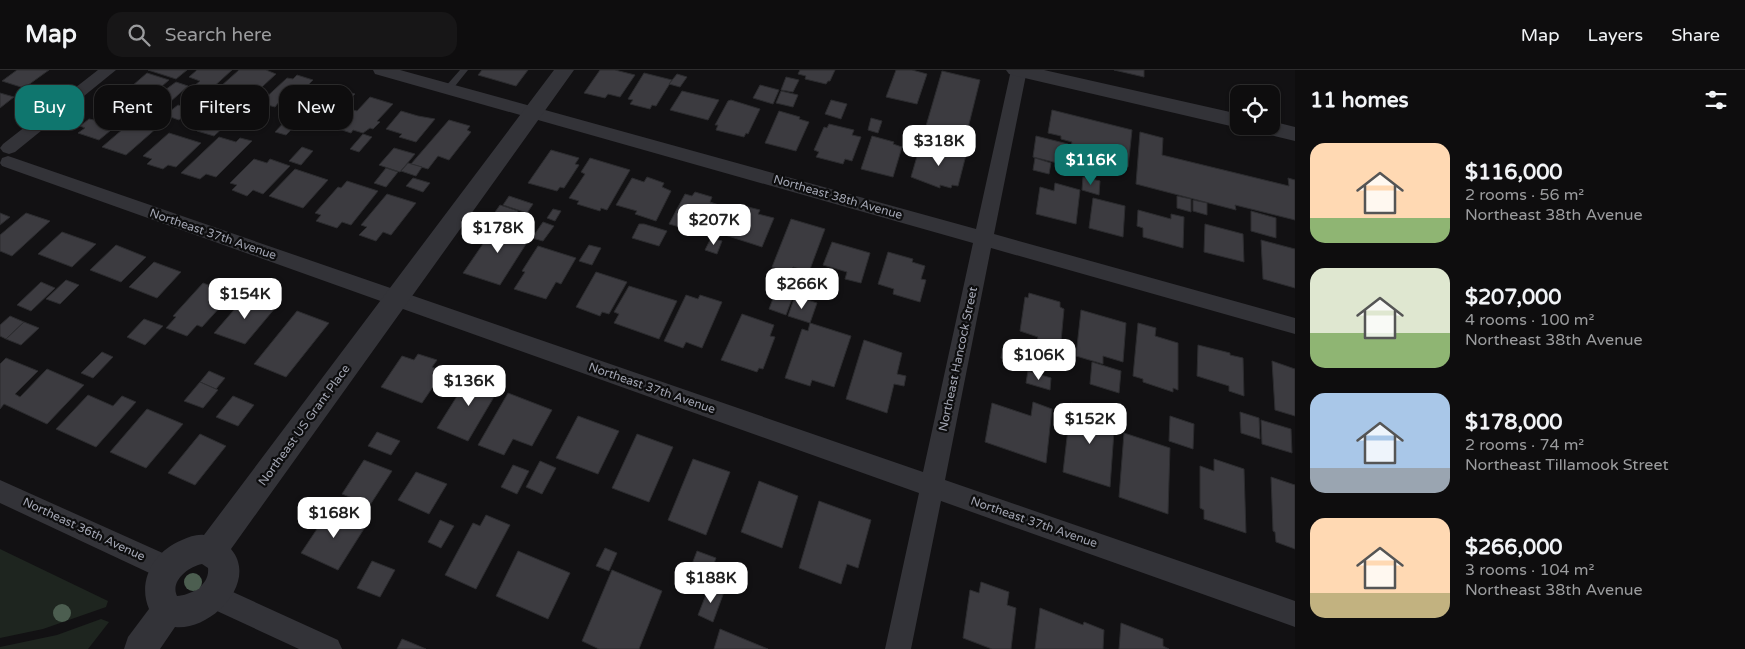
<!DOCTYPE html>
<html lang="en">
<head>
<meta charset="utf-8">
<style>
	body { margin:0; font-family:"Varela Round",sans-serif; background:#171617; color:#f1f3f6; height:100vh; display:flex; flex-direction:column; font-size:19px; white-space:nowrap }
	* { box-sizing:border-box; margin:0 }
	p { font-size:16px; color:#9b9c9e }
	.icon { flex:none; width:28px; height:28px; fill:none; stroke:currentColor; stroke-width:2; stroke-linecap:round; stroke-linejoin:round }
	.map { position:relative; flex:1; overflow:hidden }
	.details { display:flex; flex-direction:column; background:#0e0d0e; width:450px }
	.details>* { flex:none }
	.hud { position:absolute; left:15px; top:15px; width:475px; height:45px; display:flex; gap:10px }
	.controls { position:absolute; left:1230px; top:15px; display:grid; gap:10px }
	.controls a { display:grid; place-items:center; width:50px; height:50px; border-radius:10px; background:#0e0d0e; box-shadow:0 1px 4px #0004,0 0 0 1px #2e2d2e; font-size:25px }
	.price { position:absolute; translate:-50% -42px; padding:0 11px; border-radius:10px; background:#fff; color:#222; font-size:16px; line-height:32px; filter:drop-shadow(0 1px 2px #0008) }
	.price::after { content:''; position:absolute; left:50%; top:30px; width:15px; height:11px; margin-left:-8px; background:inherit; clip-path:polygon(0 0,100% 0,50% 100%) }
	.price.current { background:#0f766e; color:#fff }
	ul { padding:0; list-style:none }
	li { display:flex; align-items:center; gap:15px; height:125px; padding:0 15px }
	li span { display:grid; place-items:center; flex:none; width:140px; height:100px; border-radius:15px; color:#555 }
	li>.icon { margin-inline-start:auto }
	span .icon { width:60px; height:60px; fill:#fffc; stroke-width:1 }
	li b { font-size:21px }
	h2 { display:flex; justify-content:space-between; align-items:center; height:60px; padding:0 15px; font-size:21px }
	.tag { padding:0 18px; border-radius:15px; background:#0e0d0e; box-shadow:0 1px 4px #0004,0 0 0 1px #2e2d2e; font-size:18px; line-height:45px }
	.tag.current { background:#0f766e; color:#fff }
	header { display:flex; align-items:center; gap:30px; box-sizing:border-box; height:70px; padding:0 25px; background:#0e0d0e; border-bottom:1px solid #2e2d2e }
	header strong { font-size:24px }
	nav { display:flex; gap:28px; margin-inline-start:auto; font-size:18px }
	.search { width:350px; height:45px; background:#171617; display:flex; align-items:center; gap:12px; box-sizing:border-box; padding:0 18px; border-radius:15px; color:#9b9c9e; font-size:19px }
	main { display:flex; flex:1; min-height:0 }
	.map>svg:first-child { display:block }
	.green { fill:#1e251f }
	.building { fill:#3c3b40; stroke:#2c2c2f }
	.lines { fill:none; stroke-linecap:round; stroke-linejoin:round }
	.service { fill:#333338; fill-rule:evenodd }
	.minor { fill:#333338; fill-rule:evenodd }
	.tertiary { fill:#333338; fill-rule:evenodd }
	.tree { fill:#4c5e50 }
	.labels { text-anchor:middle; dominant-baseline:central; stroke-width:4.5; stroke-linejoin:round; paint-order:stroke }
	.street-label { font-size:12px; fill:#a3a6b3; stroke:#0d0d0e }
</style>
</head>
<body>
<header>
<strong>Map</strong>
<div class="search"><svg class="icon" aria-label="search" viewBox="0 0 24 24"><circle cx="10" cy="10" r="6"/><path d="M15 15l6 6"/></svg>Search here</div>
<nav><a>Map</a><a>Layers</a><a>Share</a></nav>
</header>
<main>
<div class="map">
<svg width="1295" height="579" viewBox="0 0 1295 579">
	<rect width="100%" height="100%" fill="#121113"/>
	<g class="green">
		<path d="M0 479 108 531 106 537 43 559 0 568Z"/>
		<path d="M101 549 109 552 88 579H0V577L57 565Z"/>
	</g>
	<g class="building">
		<path d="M17 0H49L24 18 2 11Z"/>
		<path d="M148 0H187L176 9Z"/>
		<path d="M197 0H232L209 21 194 16 200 11 189 7Z"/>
		<path d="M239 0H266L276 4 249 29 235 25 239 21 221 16Z"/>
		<path d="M482 0H528L516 16 478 5Z"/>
		<path d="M600 0H615L635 5 620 27 608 24 605 28 584 23Z"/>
		<path d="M800 0H835L830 11H828L826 14 805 9 806 6 798 4Z"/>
		<path d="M896 0H912L927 4 917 34 886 27Z"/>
		<path d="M1114 0H1144V7Z"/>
		<path d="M942 1 980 10 966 66 926 56Z"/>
		<path d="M147 3 169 10 154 23 132 16Z"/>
		<path d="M644 3 672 10 656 36 652 35 650 39 630 34 633 30 628 29Z"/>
		<path d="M677 4 687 7 680 17 669 14Z"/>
		<path d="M297 5 313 10 308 15 314 17 293 38 278 33 275 37 260 33 287 8 293 9Z"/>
		<path d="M786 7 799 10 793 22 781 20Z"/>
		<path d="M176 12 188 16 170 32 154 28Z"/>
		<path d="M760 15 779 20 773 34 753 28Z"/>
		<path d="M329 16 355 24 331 48 305 40Z"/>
		<path d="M127 21 143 26 130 38 113 32Z"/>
		<path d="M682 21 719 30 708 50 670 40Z"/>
		<path d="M781 21 798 25 793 37 776 33Z"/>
		<path d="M0 23 14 27 0 38Z"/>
		<path d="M370 27 393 34 377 51 380 52 373 59 370 58 363 63 353 60 351 63 336 58 353 40 357 41Z"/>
		<path d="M731 30 760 39 748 64 746 63 744 67 716 60 718 55H715L728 31Z"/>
		<path d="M831 30 847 34 841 49 825 44Z"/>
		<path d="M238 31 257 37 237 56 218 50Z"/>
		<path d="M178 35 191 39 179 50 165 45Z"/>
		<path d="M107 39 128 46 99 70 78 63 85 58 80 56 89 49 94 50Z"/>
		<path d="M1052 40 1132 60 1128 97 1108 92 1109 82 1097 79 1096 83 1071 76 1072 72 1061 69V66L1048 63Z"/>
		<path d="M144 41 167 49 126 85 102 77Z"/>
		<path d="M401 41 418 46 435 49 416 72 399 67 402 64 386 59Z"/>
		<path d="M779 41 800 47 799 49 809 52 796 81 765 73Z"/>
		<path d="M211 48 228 53 214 66 197 61Z"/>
		<path d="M871 48 882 51 878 63 868 60Z"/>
		<path d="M287 49 298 53 286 65 275 62Z"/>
		<path d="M449 50 470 56 467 60 471 62 449 90 438 86 428 99 411 94Z"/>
		<path d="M829 54 854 60 852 65 861 67 852 91 845 89 843 94 816 87 819 82 814 80 824 57 827 58Z"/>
		<path d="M1140 62 1163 68 1162 85 1289 116 1288 108 1295 110V150L1235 135 1236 140 1136 114Z"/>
		<path d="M169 63 201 73 176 97 168 95 163 99 147 94 152 89 143 86Z"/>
		<path d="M363 64 372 67 359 82 350 79Z"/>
		<path d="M872 66 894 72 893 74 902 77 893 107 861 99Z"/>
		<path d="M1036 66 1068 74 1067 83 1098 90V103L1033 87Z"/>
		<path d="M219 67 236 72 240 68 252 71 216 107 206 104 200 109 181 103Z"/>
		<path d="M920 76 947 83 949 76 967 81 958 116 952 115 951 118 940 115V118L911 107Z"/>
		<path d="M302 77 313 81 301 95 289 91Z"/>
		<path d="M394 78 415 84 400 102 379 95Z"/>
		<path d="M551 80 579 88 575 94 579 95 564 118 560 117 557 121 528 113Z"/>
		<path d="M590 88 630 100 607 140 601 138 600 141 577 134 579 131 569 128 585 104 581 102Z"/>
		<path d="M1035 88 1051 93 1049 104 1033 100Z"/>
		<path d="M254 89 267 93 270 89 290 96 263 124 253 120 247 126 232 120 237 115 230 113Z"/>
		<path d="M408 93 422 97 416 106 401 101Z"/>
		<path d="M386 98 398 102 386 117 374 113Z"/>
		<path d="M295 99 328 110 303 138 269 126Z"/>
		<path d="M647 107 664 113 662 117 671 121 656 151 635 144 637 141 616 135 632 108 644 112Z"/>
		<path d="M1083 107 1100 111 1099 125 1082 120Z"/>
		<path d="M413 108 430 113 423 122 406 116Z"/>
		<path d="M347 111 378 121 351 155 342 152 337 158 316 151 321 145 315 143 338 117 341 118Z"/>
		<path d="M1055 113 1080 120 1076 154 1036 144 1040 117 1054 121Z"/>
		<path d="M695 122 712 127 710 132 719 135 706 162 688 157 687 159 669 154 685 124 692 126Z"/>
		<path d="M387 124 416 133 391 165 383 162 376 171 359 165 367 157 361 155Z"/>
		<path d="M509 126 533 134 527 143 503 135Z"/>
		<path d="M1177 126 1191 129V142L1177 138Z"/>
		<path d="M1093 128 1125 136 1123 167 1089 158Z"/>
		<path d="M1193 130 1207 133V145L1193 141Z"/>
		<path d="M500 135 518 141 511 151 493 145Z"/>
		<path d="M744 136 760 140 758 144 774 148 762 177 722 164 735 137 743 139Z"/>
		<path d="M553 139 561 141 555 151 547 148Z"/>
		<path d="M1138 140 1171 149V144L1184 147 1183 178 1143 167V158L1137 156Z"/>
		<path d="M1251 141 1276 148V168L1251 161Z"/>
		<path d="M0 143 10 147 0 155Z"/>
		<path d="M26 143 50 151 12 186 0 181V165Z"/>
		<path d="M791 149 825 159 809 202 793 197 791 202 772 197Z"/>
		<path d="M498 152 533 163 500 215 463 203Z"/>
		<path d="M543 152 554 156 543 171 532 168Z"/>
		<path d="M639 154H644L667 161 659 176 632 168Z"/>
		<path d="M1205 154 1243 164 1244 192 1204 182Z"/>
		<path d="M62 162 96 174 72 197 38 184Z"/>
		<path d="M711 168 722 171 717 184 705 180Z"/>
		<path d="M1261 170 1295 179V218L1263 209Z"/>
		<path d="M832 172 870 183 861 213 845 209 847 202 823 195Z"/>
		<path d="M116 175 146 187 121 212 90 200Z"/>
		<path d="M589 175 601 178 592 195 579 191Z"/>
		<path d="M538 176 576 188 561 214 556 212 546 229 514 219 525 202 522 201Z"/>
		<path d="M888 182 913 189 912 192 925 196 921 209 926 210 920 232 893 224 894 219 878 214Z"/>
		<path d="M154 192 181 202 157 228 129 217Z"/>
		<path d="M596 202 627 212 609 244 602 242 600 246 576 237Z"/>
		<path d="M66 210 79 215 60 234 46 229Z"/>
		<path d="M41 212 55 218 31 241 17 235Z"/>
		<path d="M203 213 232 224 202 257 197 255 187 266 166 258 176 247 173 246Z"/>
		<path d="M629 216 677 231 659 269 614 253 619 244 614 242Z"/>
		<path d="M776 221 793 226 786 245 769 239Z"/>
		<path d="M1029 223 1060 232V237L1064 239 1060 282 1036 274 1038 267 1020 261 1025 227 1028 228Z"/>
		<path d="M686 225 698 229 700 225 722 232 702 278 686 272 683 278 664 271Z"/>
		<path d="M246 226 276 237 245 274 214 263Z"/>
		<path d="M795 226 817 233 810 253 788 246Z"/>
		<path d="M1081 240 1126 253 1123 292 1103 286V294L1076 286Z"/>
		<path d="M297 241 329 253 286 307 254 294Z"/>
		<path d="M742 244 774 255 770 266 775 267 763 299 759 298 757 302 721 290Z"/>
		<path d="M10 246 24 252 6 269 0 266V255Z"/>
		<path d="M144 249 163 256 145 275 127 267Z"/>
		<path d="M24 252 39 258 21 275 6 269Z"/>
		<path d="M810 253 851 266 834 317 812 310 810 316 785 308 802 259 808 261Z"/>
		<path d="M1138 253 1156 258 1155 266 1178 273V320L1173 318V322L1143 312V309L1133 306Z"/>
		<path d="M864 270 902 283 897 304 906 306 904 316 894 314 887 343 846 329Z"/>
		<path d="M1198 275 1230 283V285L1243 288 1244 326 1229 321V316L1197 306Z"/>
		<path d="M1003 278 1024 285 1022 295 1001 288Z"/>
		<path d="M102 282 113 287 93 308 81 303Z"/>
		<path d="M418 284 437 290 432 297 443 302 422 333 381 317 402 286 414 290Z"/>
		<path d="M6 288 38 301 15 324 20 327 47 299 84 315 47 354 4 334 0 339V294Z"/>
		<path d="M1272 291 1295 299V346L1275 340Z"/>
		<path d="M1092 292 1121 301 1119 323 1090 314Z"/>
		<path d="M209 301 225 308 216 319 200 312Z"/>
		<path d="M1028 301 1051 308 1050 320 1026 313Z"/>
		<path d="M471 304 501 315 468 371 437 358Z"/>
		<path d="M200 312 218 320 203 338 184 331Z"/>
		<path d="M508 323 552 340 532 376 513 369 504 385 478 375Z"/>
		<path d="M88 325 113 336 122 326 136 332 96 377 56 359Z"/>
		<path d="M233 326 254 335 238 356 216 347Z"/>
		<path d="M1033 332 1052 339 1046 393 985 372 992 333 1031 346Z"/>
		<path d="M1071 333 1115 347 1110 417 1063 402Z"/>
		<path d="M147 339 183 354 146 398 110 382Z"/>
		<path d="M1240 342 1259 348 1260 369 1241 363Z"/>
		<path d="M578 346 619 361 598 404 556 388Z"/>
		<path d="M1170 346 1194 354 1193 379 1169 371Z"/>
		<path d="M1261 350 1291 359 1292 383 1262 374Z"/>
		<path d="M377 362 400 371 391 385 368 376Z"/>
		<path d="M1124 363 1170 378 1168 444 1119 427Z"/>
		<path d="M200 364 226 376 195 415 168 403Z"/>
		<path d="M637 364 673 377 649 432 612 418Z"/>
		<path d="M693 389 730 402 706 465 668 450Z"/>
		<path d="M1214 389 1244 399 1246 463 1204 449V440L1200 438V396L1214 401Z"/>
		<path d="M364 390 392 401 370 435 342 424Z"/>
		<path d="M540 391 556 398 542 424 526 417Z"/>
		<path d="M513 395 529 401 517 424 501 417Z"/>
		<path d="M416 402 447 414 429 444 398 430Z"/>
		<path d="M1271 407 1295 415V479L1276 472 1275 462 1273 461Z"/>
		<path d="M759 411 798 426 782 478 741 462Z"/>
		<path d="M819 431 871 450 858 498 847 494 841 514 799 498Z"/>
		<path d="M331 438 367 454 338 500 301 483Z"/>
		<path d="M486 445 510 455 476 519 445 505 473 453 480 456Z"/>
		<path d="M440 450 454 456 441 478 428 472Z"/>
		<path d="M605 478 617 483 609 501 596 496Z"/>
		<path d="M518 481 570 503 548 549 496 526Z"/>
		<path d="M697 481 716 488 708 510 689 502Z"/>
		<path d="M372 491 395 500 380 527 357 518Z"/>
		<path d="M612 500 662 521 639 579H599L582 571Z"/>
		<path d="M981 512 1009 522 1007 535 1016 538 1011 579H992L963 568 970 520 979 523Z"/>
		<path d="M709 517 724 522 713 552 698 545Z"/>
		<path d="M1040 538 1083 555 1084 552 1104 560 1103 579H1035Z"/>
		<path d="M1121 553 1163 569V576L1169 579H1119Z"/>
		<path d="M720 559 768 579H714Z"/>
		<path d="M402 569 412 573 426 579H397Z"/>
	</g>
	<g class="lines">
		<path class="service" d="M460 0H468L451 21H445V17Z"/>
		<g class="minor">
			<path d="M98 0H116L15 82 9 84 3 82 0 78 3 74Z"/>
			<path d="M373 0H400L976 159 1011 0H1027L994 164 1295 248V264L991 178 945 410 1295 531V557L941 431 911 579H885L919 423 2 96 0 93 2 88 8 86 14 88 923 402 973 173 375 4Z"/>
			<path d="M0 410 176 489 180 498 176 507 167 511 158 507 0 433Z"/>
			<path d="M213 513 338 570 342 579H299L204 535 200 526 204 517Z"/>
		</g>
		<g class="tertiary">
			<path d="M554 0H574L231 479C259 512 211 561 175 557L160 579H124L128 567 149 539C137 511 154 481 182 470 189 467 197 464 204 465ZM202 494 208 498C210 515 191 525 177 526 170 511 188 497 202 494Z"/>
			<path d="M1006 0H1044L1239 44V56H1245L1239 58 1016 6 1009 4Z"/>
			<path d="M1271 51 1295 57V71L1254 61 1251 56H1271Z"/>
		</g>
	</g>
	<g class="tree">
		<circle cx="193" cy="512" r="9"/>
		<circle cx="62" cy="543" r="9"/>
	</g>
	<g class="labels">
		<g class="street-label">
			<text transform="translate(838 127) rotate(16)">Northeast 38th Avenue</text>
			<text transform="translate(213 164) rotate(19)">Northeast 37th Avenue</text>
			<text transform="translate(958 289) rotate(-78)">Northeast Hancock Street</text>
			<text transform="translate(652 318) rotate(19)">Northeast 37th Avenue</text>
			<text transform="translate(304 355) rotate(-54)">Northeast US Grant Place</text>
			<text transform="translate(1034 452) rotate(19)">Northeast 37th Avenue</text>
			<text transform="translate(84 459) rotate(25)">Northeast 36th Avenue</text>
		</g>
	</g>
</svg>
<div class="controls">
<a><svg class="icon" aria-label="locate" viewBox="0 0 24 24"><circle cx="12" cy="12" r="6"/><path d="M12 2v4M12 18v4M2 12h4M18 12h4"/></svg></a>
</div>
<b class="price" style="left:939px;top:97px">$318K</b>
<b class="price current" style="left:1091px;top:116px">$116K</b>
<b class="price" style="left:714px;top:176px">$207K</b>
<b class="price" style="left:498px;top:184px">$178K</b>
<b class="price" style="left:802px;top:240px">$266K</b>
<b class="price" style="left:245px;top:250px">$154K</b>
<b class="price" style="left:1039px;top:311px">$106K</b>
<b class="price" style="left:469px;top:337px">$136K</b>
<b class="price" style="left:1090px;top:375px">$152K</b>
<b class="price" style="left:334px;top:469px">$168K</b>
<b class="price" style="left:711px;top:534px">$188K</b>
<div class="hud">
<a class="tag current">Buy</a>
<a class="tag">Rent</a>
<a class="tag">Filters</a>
<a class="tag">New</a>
</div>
</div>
<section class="details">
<h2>11 homes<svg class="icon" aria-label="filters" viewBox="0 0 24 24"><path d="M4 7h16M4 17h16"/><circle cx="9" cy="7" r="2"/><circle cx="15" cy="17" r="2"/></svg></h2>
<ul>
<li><span style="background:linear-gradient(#ffd9b3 75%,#8fb573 0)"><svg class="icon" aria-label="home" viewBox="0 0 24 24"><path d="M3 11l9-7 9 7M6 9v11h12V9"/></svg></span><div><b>$116,000</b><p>2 rooms · 56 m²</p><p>Northeast 38th Avenue</p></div></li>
<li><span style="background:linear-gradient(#dfe7d0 65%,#8fb573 0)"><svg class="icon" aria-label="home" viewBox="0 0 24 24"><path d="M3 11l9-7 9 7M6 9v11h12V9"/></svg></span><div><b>$207,000</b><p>4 rooms · 100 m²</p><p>Northeast 38th Avenue</p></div></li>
<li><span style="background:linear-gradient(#a9c7e8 75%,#9aa5b1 0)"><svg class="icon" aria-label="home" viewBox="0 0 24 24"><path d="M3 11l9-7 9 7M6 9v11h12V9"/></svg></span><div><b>$178,000</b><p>2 rooms · 74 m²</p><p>Northeast Tillamook Street</p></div></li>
<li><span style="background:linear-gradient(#ffd9b3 75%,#c2b280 0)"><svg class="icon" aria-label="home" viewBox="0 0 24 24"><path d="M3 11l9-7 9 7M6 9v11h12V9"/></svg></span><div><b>$266,000</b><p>3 rooms · 104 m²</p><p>Northeast 38th Avenue</p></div></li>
</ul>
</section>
</main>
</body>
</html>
